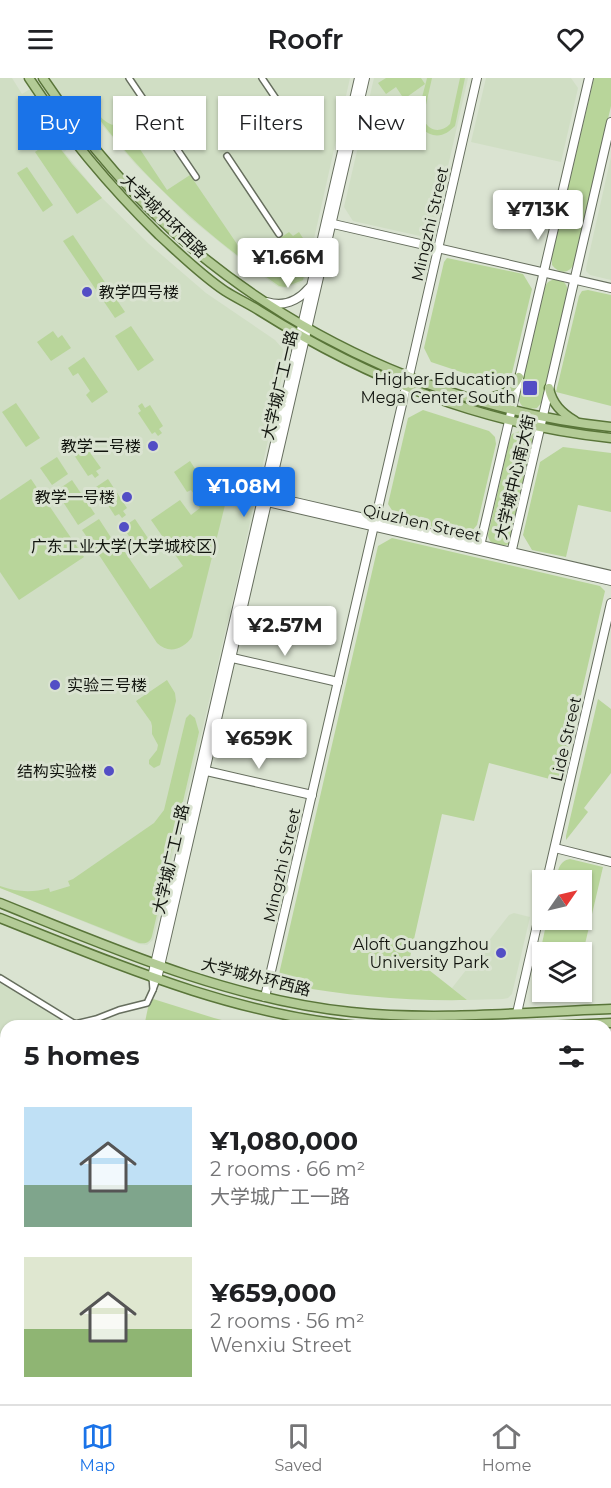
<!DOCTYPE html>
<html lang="en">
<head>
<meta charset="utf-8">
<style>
	body { margin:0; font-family:Montserrat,"Noto Sans SC",sans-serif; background:#f6f6f6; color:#202124; height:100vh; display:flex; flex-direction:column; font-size:22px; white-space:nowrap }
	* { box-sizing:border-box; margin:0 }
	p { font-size:20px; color:#757577 }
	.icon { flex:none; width:33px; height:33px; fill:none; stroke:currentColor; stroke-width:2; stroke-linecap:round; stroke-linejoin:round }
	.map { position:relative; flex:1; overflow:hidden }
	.side { position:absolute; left:0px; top:942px; width:612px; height:384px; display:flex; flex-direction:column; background:#fff; border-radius:18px 18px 0 0; box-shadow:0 2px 4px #0004 }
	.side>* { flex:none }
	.hud { position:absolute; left:18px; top:18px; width:576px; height:54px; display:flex; gap:12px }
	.needle { width:39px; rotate:56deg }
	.buttons { position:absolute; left:532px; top:792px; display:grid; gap:12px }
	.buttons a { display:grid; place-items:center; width:60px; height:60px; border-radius:0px; background:#fff; box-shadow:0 2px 4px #0004; font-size:30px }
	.price { position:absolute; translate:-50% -51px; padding:0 14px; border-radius:6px; background:#fff; color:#222; font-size:20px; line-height:39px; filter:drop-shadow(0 2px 3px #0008) }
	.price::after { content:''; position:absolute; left:50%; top:36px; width:18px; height:14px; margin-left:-9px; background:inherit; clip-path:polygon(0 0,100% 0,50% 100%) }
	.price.active { background:#1a73e8; color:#fff }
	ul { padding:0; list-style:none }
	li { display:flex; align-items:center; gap:18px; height:150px; padding:0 24px }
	li span { display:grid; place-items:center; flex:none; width:168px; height:120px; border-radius:0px; color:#555 }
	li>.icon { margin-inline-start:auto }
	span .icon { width:72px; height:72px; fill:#fffc; stroke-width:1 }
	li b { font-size:26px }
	h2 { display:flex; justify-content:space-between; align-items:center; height:72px; padding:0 24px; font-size:26px }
	.chip { padding:0 21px; border-radius:0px; background:#fff; box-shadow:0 2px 4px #0004; font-size:21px; line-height:54px }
	.chip.active { background:#1a73e8; color:#fff }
	header { display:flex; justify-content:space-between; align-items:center; height:78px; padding:0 24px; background:#fff; font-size:27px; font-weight:600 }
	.tab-bar { display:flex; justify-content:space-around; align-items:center; height:84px; border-top:2px solid #e0e0e0; background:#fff; font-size:16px; color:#757577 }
	.tab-bar a { display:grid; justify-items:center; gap:3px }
	.tab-bar .active { color:#1a73e8 }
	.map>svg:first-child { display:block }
	.built { fill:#d0dec4 }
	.green { fill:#b8d59a }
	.water { fill:#98bf6d }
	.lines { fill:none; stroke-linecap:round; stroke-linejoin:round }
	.ferry { stroke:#243c00; stroke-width:1.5; stroke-dasharray:8 6; stroke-linecap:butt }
	.primary-tunnel { stroke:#bcc4b4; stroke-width:8; stroke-dasharray:8 4; stroke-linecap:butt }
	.street-casing { stroke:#666e5e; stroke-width:8 }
	.secondary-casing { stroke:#666e5e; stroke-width:10 }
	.primary-casing { stroke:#597539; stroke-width:11 }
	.street { stroke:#fff; stroke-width:5 }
	.secondary { stroke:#fff; stroke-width:8 }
	.primary { stroke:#b3cb96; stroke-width:8 }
	.poi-dot { fill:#534ec5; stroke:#dae3d1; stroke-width:2 }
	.labels { text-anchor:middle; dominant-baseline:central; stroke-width:6; stroke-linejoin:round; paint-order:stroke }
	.street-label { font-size:16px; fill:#11140e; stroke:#dae3d1 }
	.poi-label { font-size:16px; fill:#11140e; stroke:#dae3d1; text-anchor:end }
</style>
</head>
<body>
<header><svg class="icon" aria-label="menu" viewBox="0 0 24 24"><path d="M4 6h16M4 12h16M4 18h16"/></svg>Roofr<svg class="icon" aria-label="heart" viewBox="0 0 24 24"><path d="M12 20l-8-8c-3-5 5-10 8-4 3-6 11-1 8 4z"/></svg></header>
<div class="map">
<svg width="611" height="1326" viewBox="0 0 611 1326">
	<rect width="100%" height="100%" fill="#dae3d1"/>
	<g class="built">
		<path d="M0 0H12L22 16 48 0H350L305 201 300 205 285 210 278 209 250 189 191 141 136 87 101 46 64 74 101 119 149 166 206 215 275 262 283 271 286 280 236 508 153 862 147 867 139 866 0 810Z"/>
		<path d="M374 0H468L434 150 420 158 353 143 344 129Z"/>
		<path d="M486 0H571L578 10 561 84 471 64Z"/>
		<path d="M611 79V202L590 197 586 193V190Z"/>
		<path d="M514 835 530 839 512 916 508 920 503 921 467 922 452 910 509 837Z"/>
		<path d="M0 895 78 943V948H6V989L0 985Z"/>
	</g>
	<g class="green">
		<path d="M386 0H421L425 6 404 21 396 9 386 16 378 5Z"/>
		<path d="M427 0H432L423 40C428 53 440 56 450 46L460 0H465L455 48C449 54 442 59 433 57 409 51 424 15 427 0Z"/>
		<path d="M594 0H611V28L574 186C569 196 559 196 552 187V178Z"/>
		<path d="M95 32C102 42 111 50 124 47L167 112 190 97 237 166C242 173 248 178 257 176L289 154 293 158 299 154 310 171 303 202 285 209 279 208C209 159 144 102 93 33Z"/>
		<path d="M53 61 72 86 102 120 77 136 35 74Z"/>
		<path d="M27 89 53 127 43 134 17 95Z"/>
		<path d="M73 157 125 234 115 240 63 163Z"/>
		<path d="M447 180 523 196 532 211 512 295 509 302 503 308 431 284 424 270 444 184Z"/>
		<path d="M556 201C564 202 568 207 568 216L542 324 537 330C527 332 518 329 519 318L545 209C547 204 550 202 556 201Z"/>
		<path d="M588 212 611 217V328L556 314 579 218 582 213Z"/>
		<path d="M131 248 154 282 138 293 115 258Z"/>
		<path d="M53 253 58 260 62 257 71 270 51 283 37 264Z"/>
		<path d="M84 279 108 314 92 325 86 317 90 313 78 295 73 298 68 290Z"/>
		<path d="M16 325 40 360 26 369 2 334Z"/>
		<path d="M142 325 145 330 150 327 163 348 159 351 162 355 158 358 155 354 152 356 138 335 141 333 138 328Z"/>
		<path d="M423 332 489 353 495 359 496 366 477 447 471 454 463 456 397 440 388 426 408 340Z"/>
		<path d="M520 353C528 355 533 358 533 366L510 465C502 471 489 468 488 457L510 360 512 356Z"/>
		<path d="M80 368 83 372 86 369 101 390 96 393 99 397 95 400 92 396 88 398 74 377 78 375 75 371Z"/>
		<path d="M563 369 611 375V434L578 427 566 479 532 472 523 457 540 384Z"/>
		<path d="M57 379 68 396 52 407 40 390Z"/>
		<path d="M190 383 203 403 199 406 202 411 194 416 191 412 187 414 174 394Z"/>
		<path d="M227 391 231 399 230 407 192 559C183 572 168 576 157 565L99 477 118 464 150 511 183 488 151 442 180 422 191 437 200 430 194 421 217 406 214 401Z"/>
		<path d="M31 401 84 479 19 522 0 494V422Z"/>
		<path d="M108 401 127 430 123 433 126 437 122 440 119 436 115 438 96 409Z"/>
		<path d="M72 402 95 436 78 447 56 413Z"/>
		<path d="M99 441 112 461 96 472 82 452Z"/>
		<path d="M135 441 152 466 148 469 145 465 141 468 143 472 140 475 123 449Z"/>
		<path d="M392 460 600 508 605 513 561 704 489 685 474 743 442 736 410 879 415 881 467 922C406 923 348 918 288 907L279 896 378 468Z"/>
		<path d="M167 602 175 615 176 623 160 687 154 690 149 686V682L157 672 158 667 152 656V648L151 644 136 623Z"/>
		<path d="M598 621 611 631V695L584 730 588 734 566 762V758Z"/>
		<path d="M190 636 195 640 199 654 152 858C150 865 145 866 139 865L0 810V808C17 814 32 815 49 810L50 814 70 808 68 803 73 801 154 745 164 732 186 640Z"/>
		<path d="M570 781 603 789 582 879V874H543V914H574L573 918 542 919 535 916 533 908 547 842H582V802H556C558 792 559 783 570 781Z"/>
		<path d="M150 920 214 940 245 948H146L147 945 145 944Z"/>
	</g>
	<path class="water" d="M606 1174H611V1326H0V1176L6 1178V1320H606Z"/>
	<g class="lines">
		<path class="ferry" d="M531 1320 538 1326"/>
		<g class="primary-tunnel">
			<path d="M606 1077 611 1063"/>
			<path d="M531 1326 532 1320"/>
			<path d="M544 1326 545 1320"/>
		</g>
		<g class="street-casing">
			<g id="street">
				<path d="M129 0 196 99"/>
				<path d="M262 0 287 37"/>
				<path d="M227 78 279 156"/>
				<path d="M152 899 153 912 157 901"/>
				<path d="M0 900 75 946 96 941 119 932 147 925 153 912"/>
			</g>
		</g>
		<g class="secondary-casing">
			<g id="secondary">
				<path d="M329 145 611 210"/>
				<path d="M267 224C283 229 298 223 309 210"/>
				<path d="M409 298 477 0"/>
				<path d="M265 417 611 497"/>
				<path d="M263 423 611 503"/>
				<path d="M479 472 589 0"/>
				<path d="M510 480 611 44"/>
				<path d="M228 579 338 604"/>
				<path d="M202 692 312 717"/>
				<path d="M555 770 611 784"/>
				<path d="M547 802 611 525"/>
				<path d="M152 899 359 0"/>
				<path d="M157 901 365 0"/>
				<path d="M265 919 406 309"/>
				<path d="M517 935 543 821"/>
				<path d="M606 1009 611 1005"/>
			</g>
		</g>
		<g class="primary-casing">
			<g id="primary">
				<path d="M29 0C67 58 110 109 159 157 180 176 201 197 225 213 236 220 249 226 260 233 370 302 481 346 611 360"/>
				<path d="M43 0C85 63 134 121 192 170 308 267 460 334 611 349"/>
				<path d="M549 310C552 326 562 335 575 343"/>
				<path d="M480 321C500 318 509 318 519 299"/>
				<path d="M0 825C114 871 228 921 351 934 437 943 525 934 611 931"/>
				<path d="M0 840C116 886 233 937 360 948"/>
				<path d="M547 948 611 945"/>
			</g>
		</g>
		<use href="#street" class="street"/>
		<use href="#secondary" class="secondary"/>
		<use href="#primary" class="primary"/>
	</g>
	<g class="poi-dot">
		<circle cx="87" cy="214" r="6"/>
		<rect x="522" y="302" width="16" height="16" rx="3"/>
		<circle cx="153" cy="368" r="6"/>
		<circle cx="127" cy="419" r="6"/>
		<circle cx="124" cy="449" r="6"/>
		<circle cx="55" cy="607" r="6"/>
		<circle cx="109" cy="693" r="6"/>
		<circle cx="501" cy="875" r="6"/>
	</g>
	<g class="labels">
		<g class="street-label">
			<text transform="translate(164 138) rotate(44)">大学城中环西路</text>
			<text transform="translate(430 146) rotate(-77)">Mingzhi Street</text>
			<text transform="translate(280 307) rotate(-77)">大学城广工一路</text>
			<text transform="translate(515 399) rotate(-77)">大学城中心南大街</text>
			<text transform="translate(422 445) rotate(13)">Qiuzhen Street</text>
			<text transform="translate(566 661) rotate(-77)">Lide Street</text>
			<text transform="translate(171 781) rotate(-77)">大学城广工一路</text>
			<text transform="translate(282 787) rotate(-77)">Mingzhi Street</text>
			<text transform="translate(256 899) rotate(14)">大学城外环西路</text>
		</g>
		<g class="poi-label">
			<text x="99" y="214" text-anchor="start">教学四号楼</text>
			<text x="516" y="301">Higher Education<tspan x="516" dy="18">Mega Center South</tspan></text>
			<text x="141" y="368">教学二号楼</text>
			<text x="115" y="419">教学一号楼</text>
			<text x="124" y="468" text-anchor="middle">广东工业大学(大学城校区)</text>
			<text x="67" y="607" text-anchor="start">实验三号楼</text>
			<text x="97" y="693">结构实验楼</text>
			<text x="489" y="866">Aloft Guangzhou<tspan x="489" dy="18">University Park</tspan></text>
		</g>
	</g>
</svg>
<div class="buttons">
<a><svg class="needle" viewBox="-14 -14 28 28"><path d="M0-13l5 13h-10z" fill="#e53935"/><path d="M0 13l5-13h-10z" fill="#757577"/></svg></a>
<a><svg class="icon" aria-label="layers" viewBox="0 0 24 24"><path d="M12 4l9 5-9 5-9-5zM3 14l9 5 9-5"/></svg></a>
</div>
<b class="price" style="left:538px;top:163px">¥713K</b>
<b class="price" style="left:288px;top:211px">¥1.66M</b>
<b class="price active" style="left:244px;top:440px">¥1.08M</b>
<b class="price" style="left:285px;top:579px">¥2.57M</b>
<b class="price" style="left:259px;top:692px">¥659K</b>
<div class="hud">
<a class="chip active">Buy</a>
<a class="chip">Rent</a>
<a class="chip">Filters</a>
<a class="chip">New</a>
</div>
<section class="side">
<h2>5 homes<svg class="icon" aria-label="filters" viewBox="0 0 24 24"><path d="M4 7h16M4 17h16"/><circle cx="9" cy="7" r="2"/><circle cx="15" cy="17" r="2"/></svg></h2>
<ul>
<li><span style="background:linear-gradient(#bfe0f5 65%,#7fa58c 0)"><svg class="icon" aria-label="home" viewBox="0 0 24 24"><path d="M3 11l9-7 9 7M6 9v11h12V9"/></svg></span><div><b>¥1,080,000</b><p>2 rooms · 66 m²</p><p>大学城广工一路</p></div></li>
<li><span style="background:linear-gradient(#dfe7d0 60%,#8fb573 0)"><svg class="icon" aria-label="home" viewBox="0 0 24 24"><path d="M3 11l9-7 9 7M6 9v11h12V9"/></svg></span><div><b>¥659,000</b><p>2 rooms · 56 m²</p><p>Wenxiu Street</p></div></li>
</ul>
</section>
</div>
<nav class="tab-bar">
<a class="active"><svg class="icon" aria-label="map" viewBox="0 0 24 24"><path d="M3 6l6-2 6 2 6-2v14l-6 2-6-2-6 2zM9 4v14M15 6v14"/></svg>Map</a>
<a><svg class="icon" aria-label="saved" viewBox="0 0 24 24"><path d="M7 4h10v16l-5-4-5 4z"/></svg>Saved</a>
<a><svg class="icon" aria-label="home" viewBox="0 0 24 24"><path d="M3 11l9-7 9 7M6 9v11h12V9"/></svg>Home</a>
</nav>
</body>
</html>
